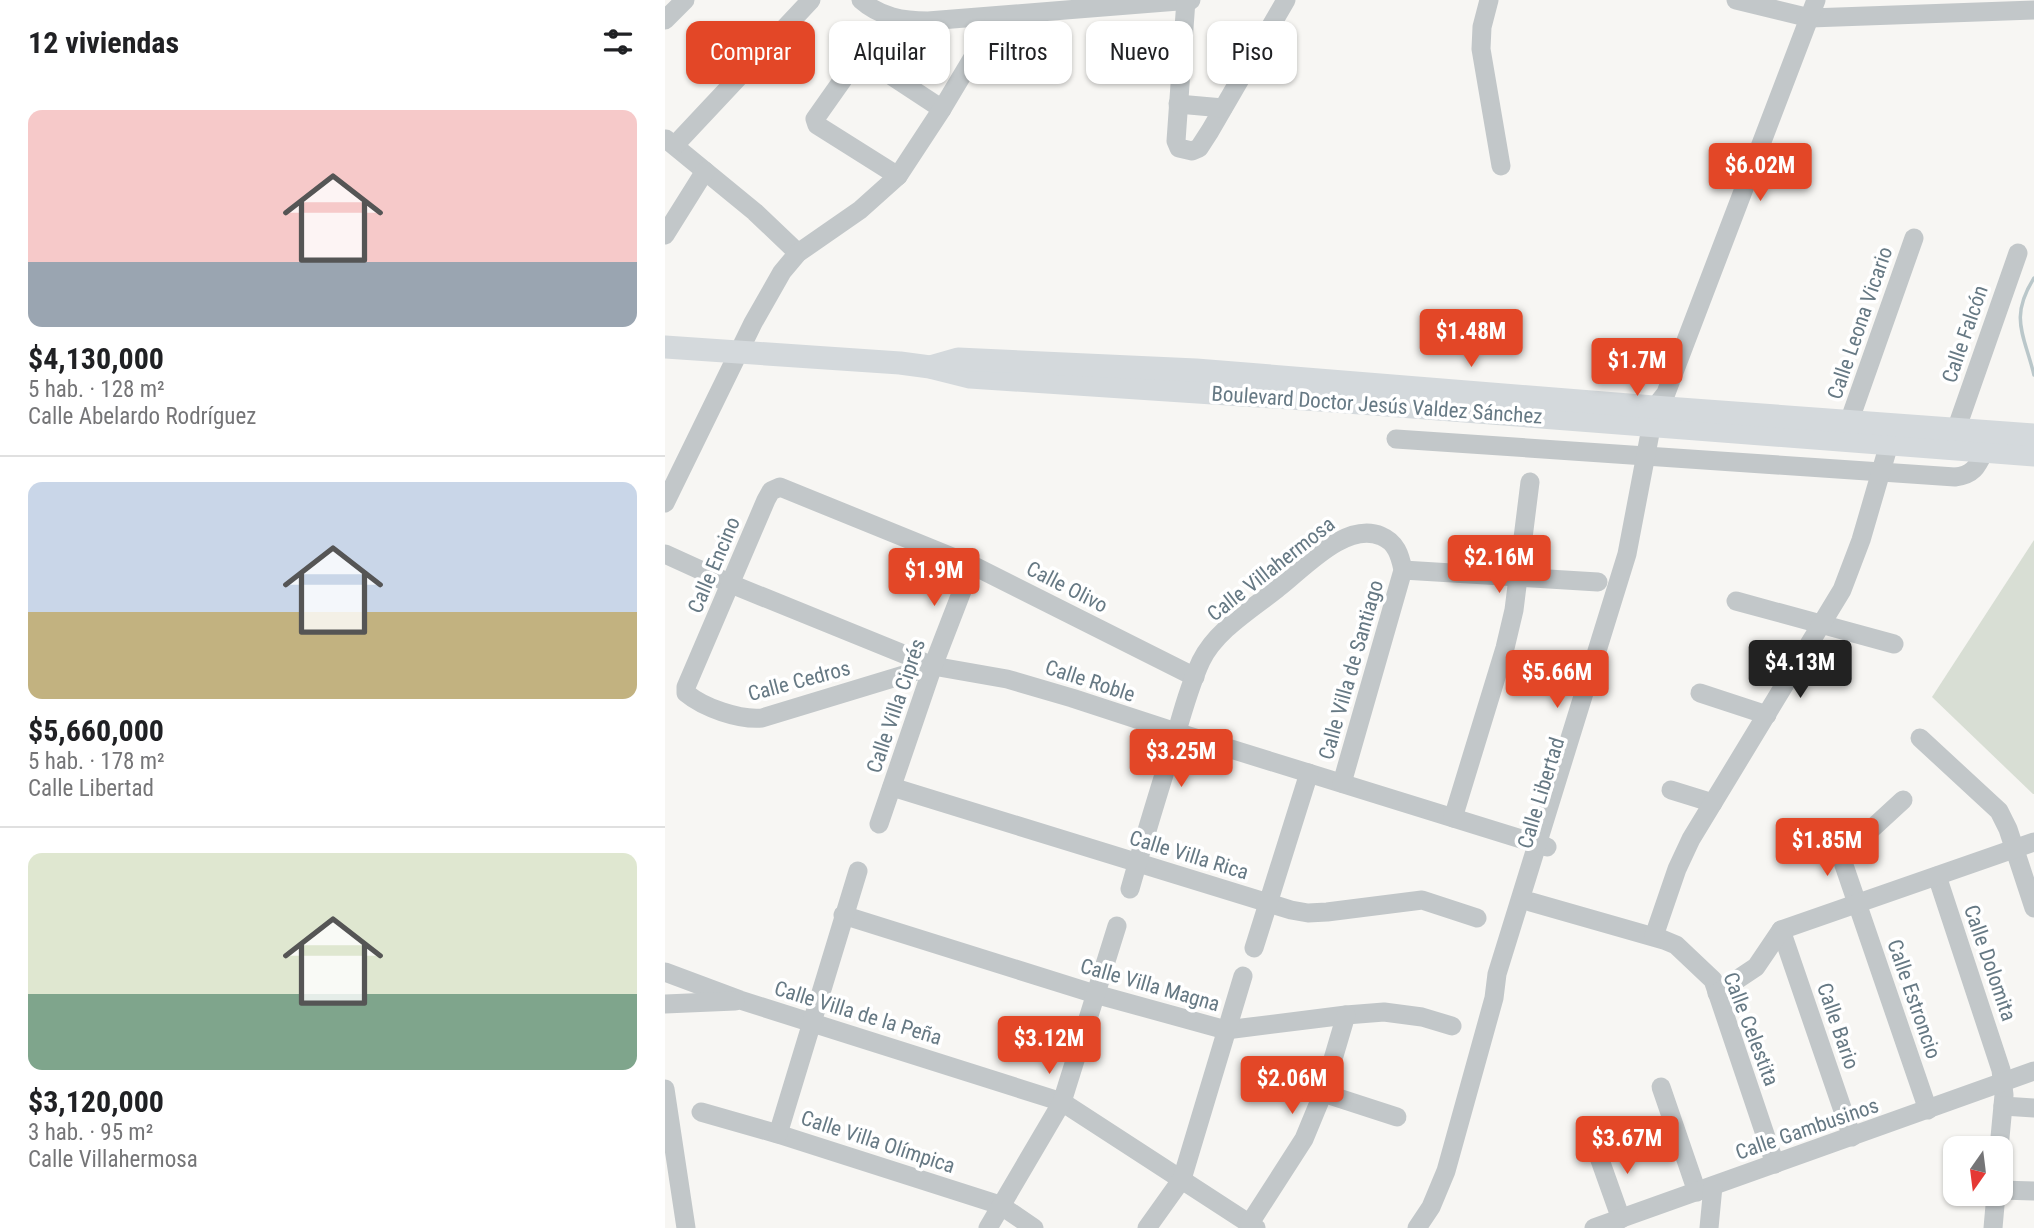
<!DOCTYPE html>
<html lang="es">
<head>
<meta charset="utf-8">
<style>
	body { margin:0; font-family:"Roboto Condensed",sans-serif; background:#f6f6f6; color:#202124; height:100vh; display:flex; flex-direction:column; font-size:26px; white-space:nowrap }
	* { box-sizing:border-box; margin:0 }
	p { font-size:23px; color:#757577 }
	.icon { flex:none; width:38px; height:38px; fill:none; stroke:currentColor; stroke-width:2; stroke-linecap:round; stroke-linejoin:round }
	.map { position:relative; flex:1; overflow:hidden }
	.side { display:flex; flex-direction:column; background:#fff; width:665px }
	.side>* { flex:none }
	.top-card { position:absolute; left:21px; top:21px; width:665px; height:63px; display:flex; gap:14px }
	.needle { width:46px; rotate:194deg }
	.tools { position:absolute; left:1278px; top:1136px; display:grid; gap:14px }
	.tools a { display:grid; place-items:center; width:70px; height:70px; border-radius:14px; background:#fff; box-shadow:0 2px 5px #0004; font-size:35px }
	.price { position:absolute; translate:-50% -60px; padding:0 16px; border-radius:7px; background:#e34727; color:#fff; font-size:23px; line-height:46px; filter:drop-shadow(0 2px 4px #0008) }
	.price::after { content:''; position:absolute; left:50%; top:42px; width:21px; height:16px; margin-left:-10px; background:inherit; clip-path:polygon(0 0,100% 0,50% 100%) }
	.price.active { background:#222; color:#fff }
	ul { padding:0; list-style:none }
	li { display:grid; align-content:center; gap:14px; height:371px; padding:0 28px }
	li+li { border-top:2px solid #e0e0e0 }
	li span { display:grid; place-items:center; height:217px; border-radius:14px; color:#555 }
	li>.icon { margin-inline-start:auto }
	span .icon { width:126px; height:126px; fill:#fffc; stroke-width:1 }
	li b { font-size:30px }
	h2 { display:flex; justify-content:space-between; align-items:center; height:84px; padding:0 28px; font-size:30px }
	.tag { padding:0 24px; border-radius:14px; background:#fff; box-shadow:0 2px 5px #0004; font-size:24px; line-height:63px }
	.tag.active { background:#e34727; color:#fff }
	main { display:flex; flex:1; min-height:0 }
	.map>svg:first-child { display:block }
	.green { fill:#d8ded4 }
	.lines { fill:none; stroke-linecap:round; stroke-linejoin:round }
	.stream { stroke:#bac7ca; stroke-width:3.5 }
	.minor { stroke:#c2c7c9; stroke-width:19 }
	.major { stroke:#d4d9dc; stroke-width:23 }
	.labels { text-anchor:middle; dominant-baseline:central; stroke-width:7; stroke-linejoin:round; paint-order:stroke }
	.street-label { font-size:21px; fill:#667984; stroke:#fff }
</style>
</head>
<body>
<main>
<section class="side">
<h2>12 viviendas<svg class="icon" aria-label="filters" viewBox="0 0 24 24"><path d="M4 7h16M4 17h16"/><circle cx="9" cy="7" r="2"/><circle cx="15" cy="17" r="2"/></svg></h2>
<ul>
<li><span style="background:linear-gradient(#f6c9c9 70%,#9aa5b1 0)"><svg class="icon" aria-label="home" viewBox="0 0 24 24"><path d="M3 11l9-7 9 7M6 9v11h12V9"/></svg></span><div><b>$4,130,000</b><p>5 hab. · 128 m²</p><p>Calle Abelardo Rodríguez</p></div></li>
<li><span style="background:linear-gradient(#c9d6e8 60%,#c2b280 0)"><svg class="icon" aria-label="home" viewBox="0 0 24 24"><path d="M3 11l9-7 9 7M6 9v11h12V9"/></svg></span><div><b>$5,660,000</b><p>5 hab. · 178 m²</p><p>Calle Libertad</p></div></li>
<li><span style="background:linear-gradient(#dfe7d0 65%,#7fa58c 0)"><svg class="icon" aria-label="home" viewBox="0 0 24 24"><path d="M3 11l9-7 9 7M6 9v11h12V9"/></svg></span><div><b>$3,120,000</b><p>3 hab. · 95 m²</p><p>Calle Villahermosa</p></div></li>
</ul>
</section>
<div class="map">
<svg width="1369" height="1228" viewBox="0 0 1369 1228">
	<rect width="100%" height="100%" fill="#f7f6f3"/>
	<path class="green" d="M1369 540V794H1368L1267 697Z"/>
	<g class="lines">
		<path class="stream" d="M1369 278C1344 318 1359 334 1369 375"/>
		<g class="minor">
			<path d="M196 0C215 17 238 21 263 21L526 0"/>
			<path d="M521 0 511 141 514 148 527 151 534 148 545 131 621 0"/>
			<path d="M824 0 817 27 816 49 836 166"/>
			<path d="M1071 0 1145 18 1369 10"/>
			<path d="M0 20 20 0"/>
			<path d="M513 104 558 108"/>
			<path d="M1 139 90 212 133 253"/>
			<path d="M10 145 146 0"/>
			<path d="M233 176 152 125 150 119 193 58 201 59 277 109"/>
			<path d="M0 235 40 171"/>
			<path d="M1184 422 1249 238"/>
			<path d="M1291 430 1353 253"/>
			<path d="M731 439 1290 477C1308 475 1312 467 1319 452"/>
			<path d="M0 503 88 323 117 272 133 253 195 210 233 176 277 109 332 17"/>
			<path d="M0 554 66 584 268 666 342 679 407 698 511 732 882 847"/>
			<path d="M738 570 933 582"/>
			<path d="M1071 601 1229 644"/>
			<path d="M268 666 97 718C74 720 39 708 21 693V687L101 500 106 491 115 487 307 565 530 677"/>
			<path d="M1035 693 1102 715"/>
			<path d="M1255 738 1334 811 1343 829 1369 908"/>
			<path d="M227 787 626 910 643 913 662 912 757 900 812 918"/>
			<path d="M1006 790 1048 803"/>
			<path d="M788 818 840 648 849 610 865 482"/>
			<path d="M214 824 268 666 307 565"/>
			<path d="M1170 839 1263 1110"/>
			<path d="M1176 857 1238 800"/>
			<path d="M1272 876 1336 1070 1339 1095 1334 1148"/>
			<path d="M465 889C478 843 492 797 506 752 515 721 523 689 536 661 551 630 587 609 613 588 639 568 681 521 716 536 731 542 735 555 738 570L677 783"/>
			<path d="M866 902 999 940 1011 945 1048 980 1110 1164"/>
			<path d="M178 915 430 994 561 1030 681 1015 719 1012 757 1017 787 1026"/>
			<path d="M1116 930 1187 1137"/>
			<path d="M989 936 1012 869 1026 839 1177 590 1196 540 1224 444"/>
			<path d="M589 948 644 773"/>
			<path d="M0 972 75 1000 397 1102 591 1228"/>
			<path d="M1052 993 1091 967 1116 930 1369 842"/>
			<path d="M0 1004 70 1001"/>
			<path d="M996 1087 1032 1192"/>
			<path d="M0 1089 21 1228"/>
			<path d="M658 1093 732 1117"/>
			<path d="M1338 1106 1369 1108"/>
			<path d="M36 1112 113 1134 335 1205 369 1228"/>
			<path d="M113 1134 193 871"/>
			<path d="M930 1146 956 1219"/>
			<path d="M1335 1190 1369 1191"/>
			<path d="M585 1223 639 1139 658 1093 681 1015"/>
			<path d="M323 1228 397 1102 452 926"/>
			<path d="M482 1228 517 1179 578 976"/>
			<path d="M752 1228 766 1207 781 1171 829 998 832 974 962 554 990 407 1001 393 1151 0"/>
			<path d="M929 1228 1369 1071"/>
			<path d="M1044 1228 1048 1186"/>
			<path d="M1328 1228 1331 1194"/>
		</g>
		<g class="major">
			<path d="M0 347 235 363 265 367 305 377 669 401 1369 455"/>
			<path d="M265 367 293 359 531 370 1001 408 1369 435"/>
		</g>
	</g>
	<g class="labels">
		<g class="street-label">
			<text transform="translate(1195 323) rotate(-71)">Calle Leona Vicario</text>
			<text transform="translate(1300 334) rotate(-71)">Calle Falcón</text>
			<text transform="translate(712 405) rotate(4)">Boulevard Doctor Jesús Valdez Sánchez</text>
			<text transform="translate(49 565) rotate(-67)">Calle Encino</text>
			<text transform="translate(606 569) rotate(-38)">Calle Villahermosa</text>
			<text transform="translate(402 587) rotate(27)">Calle Olivo</text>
			<text transform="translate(686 670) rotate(-74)">Calle Villa de Santiago</text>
			<text transform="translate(134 681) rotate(-15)">Calle Cedros</text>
			<text transform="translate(425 681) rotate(18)">Calle Roble</text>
			<text transform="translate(231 706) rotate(-71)">Calle Villa Ciprés</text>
			<text transform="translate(876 793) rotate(-73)">Calle Libertad</text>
			<text transform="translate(524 855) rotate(17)">Calle Villa Rica</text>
			<text transform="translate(1325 963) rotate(71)">Calle Dolomita</text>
			<text transform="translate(485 985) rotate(16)">Calle Villa Magna</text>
			<text transform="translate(1249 999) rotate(71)">Calle Estroncio</text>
			<text transform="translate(193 1013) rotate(17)">Calle Villa de la Peña</text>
			<text transform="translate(1173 1026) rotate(71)">Calle Bario</text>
			<text transform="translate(1086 1029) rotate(69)">Calle Celestita</text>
			<text transform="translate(1142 1129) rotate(-19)">Calle Gambusinos</text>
			<text transform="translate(213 1142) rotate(18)">Calle Villa Olímpica</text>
		</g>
	</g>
</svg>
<div class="tools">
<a><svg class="needle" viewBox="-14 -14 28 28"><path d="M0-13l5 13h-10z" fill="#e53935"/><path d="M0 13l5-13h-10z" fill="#757577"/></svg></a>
</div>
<b class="price" style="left:1095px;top:203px">$6.02M</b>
<b class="price" style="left:806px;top:369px">$1.48M</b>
<b class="price" style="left:972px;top:398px">$1.7M</b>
<b class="price" style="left:834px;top:595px">$2.16M</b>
<b class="price" style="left:269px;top:608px">$1.9M</b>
<b class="price active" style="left:1135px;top:700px">$4.13M</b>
<b class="price" style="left:892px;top:710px">$5.66M</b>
<b class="price" style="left:516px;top:789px">$3.25M</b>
<b class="price" style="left:1162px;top:878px">$1.85M</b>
<b class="price" style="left:384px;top:1076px">$3.12M</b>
<b class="price" style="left:627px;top:1116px">$2.06M</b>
<b class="price" style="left:962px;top:1176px">$3.67M</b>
<div class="top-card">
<a class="tag active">Comprar</a>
<a class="tag">Alquilar</a>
<a class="tag">Filtros</a>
<a class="tag">Nuevo</a>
<a class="tag">Piso</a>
</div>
</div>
</main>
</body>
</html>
